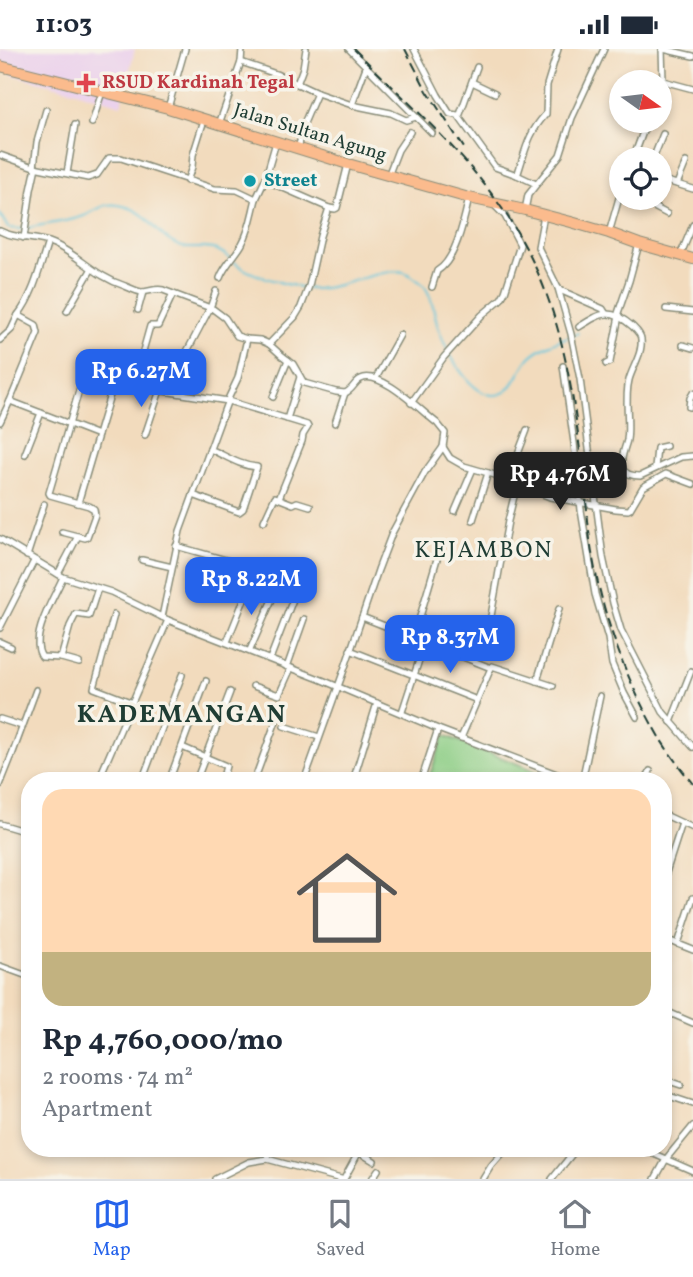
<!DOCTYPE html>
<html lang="en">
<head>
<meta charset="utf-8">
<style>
	body { margin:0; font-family:Vollkorn,serif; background:#f6f6f7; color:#1f2937; height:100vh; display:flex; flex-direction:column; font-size:26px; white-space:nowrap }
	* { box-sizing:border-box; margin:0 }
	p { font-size:23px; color:#747a83 }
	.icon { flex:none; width:38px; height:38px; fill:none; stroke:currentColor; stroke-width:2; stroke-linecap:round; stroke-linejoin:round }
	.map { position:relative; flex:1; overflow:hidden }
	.drawer { position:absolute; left:21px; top:723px; width:651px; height:385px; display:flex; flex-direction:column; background:#fff; border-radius:28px; box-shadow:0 4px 10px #0003 }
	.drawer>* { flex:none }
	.needle { width:46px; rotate:104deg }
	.buttons { position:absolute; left:609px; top:21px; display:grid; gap:14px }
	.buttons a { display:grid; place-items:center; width:63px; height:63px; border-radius:50%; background:#fff; box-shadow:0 4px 10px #0003; font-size:35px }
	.price { position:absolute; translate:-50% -60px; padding:0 16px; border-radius:14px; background:#2563eb; color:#fff; font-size:23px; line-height:46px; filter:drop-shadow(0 2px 4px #0008) }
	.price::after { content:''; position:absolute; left:50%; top:42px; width:21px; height:16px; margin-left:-10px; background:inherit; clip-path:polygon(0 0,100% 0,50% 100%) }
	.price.current { background:#222; color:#fff }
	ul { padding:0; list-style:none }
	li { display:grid; align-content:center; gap:14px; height:371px; padding:0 21px }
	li+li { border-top:2px solid #e0e1e3 }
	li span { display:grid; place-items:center; height:217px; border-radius:21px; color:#555 }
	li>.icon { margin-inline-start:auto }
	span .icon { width:126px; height:126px; fill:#fffc; stroke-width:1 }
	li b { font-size:30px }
	.status { display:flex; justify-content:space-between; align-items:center; height:49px; padding:0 35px; background:#fff; direction:ltr }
	.status svg { height:19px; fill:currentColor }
	.dock { display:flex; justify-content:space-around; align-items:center; height:98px; border-top:2px solid #e0e1e3; background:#fff; font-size:19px; color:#747a83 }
	.dock a { display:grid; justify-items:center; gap:4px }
	.dock .current { color:#2563eb }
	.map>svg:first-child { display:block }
	.built { fill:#ebd1ec }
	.green { fill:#8dce86; stroke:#56865d; stroke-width:2 }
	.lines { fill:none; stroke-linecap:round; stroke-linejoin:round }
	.stream { stroke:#60c6dd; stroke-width:2 }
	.street-casing { stroke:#888c78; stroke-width:8 }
	.highway-casing { stroke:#888c78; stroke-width:12 }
	.street { stroke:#fff; stroke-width:5 }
	.highway { stroke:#fbbb8d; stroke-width:10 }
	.rail { stroke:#1f3d34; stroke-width:2; stroke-dasharray:10 5; stroke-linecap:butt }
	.health-dot { fill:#e0444e; stroke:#f7f3e8; stroke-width:2.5 }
	.culture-dot { fill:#0f9aa8; stroke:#f7f3e8; stroke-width:2.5 }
	.labels { text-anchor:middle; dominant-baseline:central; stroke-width:7; stroke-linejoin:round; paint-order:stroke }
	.health-label { font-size:19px; font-weight:bold; fill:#be3a42; stroke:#f7f3e8; text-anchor:start }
	.street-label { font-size:19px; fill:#1f3d34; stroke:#f7f3e8 }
	.culture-label { font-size:19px; font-weight:bold; fill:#0d838f; stroke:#f7f3e8; text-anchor:start }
	.quarter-label { font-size:23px; letter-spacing:2px; fill:#1f3d34; stroke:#f7f3e8 }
	.district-label { font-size:26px; font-weight:bold; letter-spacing:2px; fill:#1f3d34; stroke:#f7f3e8 }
</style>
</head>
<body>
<div class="status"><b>11:03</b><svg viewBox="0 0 49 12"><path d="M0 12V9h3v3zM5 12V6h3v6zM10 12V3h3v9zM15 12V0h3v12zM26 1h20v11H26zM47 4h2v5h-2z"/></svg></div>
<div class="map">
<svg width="693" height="1130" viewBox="0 0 693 1130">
	<rect width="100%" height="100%" fill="#f7f3e8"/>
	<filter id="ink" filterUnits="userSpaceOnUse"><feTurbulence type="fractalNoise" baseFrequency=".0143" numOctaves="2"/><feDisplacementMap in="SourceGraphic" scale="14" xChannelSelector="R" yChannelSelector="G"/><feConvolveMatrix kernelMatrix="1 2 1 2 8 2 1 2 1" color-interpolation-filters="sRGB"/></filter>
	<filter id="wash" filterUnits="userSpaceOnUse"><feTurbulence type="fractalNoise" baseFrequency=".00686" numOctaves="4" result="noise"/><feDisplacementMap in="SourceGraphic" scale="28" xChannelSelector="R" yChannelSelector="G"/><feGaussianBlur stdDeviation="1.57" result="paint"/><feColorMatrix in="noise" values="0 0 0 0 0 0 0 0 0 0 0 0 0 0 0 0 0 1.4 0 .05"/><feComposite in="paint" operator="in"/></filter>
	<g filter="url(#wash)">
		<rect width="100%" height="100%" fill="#f2dbbd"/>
		<path class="built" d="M0 0H135L121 56 76 42 13 26 0 17Z"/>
		<path class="green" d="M444 686 559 731H428Z"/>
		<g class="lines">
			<g class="stream">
				<path d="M0 165 8 179 22 180"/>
				<path d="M28 179C47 174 65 174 84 167 96 162 105 153 118 156 150 161 150 181 173 194 188 204 204 195 219 202 228 206 235 215 244 220 258 228 300 240 315 240 340 240 384 218 404 223 407 224 410 226 413 228 417 231 422 234 425 238 433 249 434 265 438 278 445 299 467 343 492 346 514 348 518 320 531 307 543 296 563 290 578 284"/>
			</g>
		</g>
	</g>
	<g filter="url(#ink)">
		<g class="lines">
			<g class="street-casing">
				<g id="street">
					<path d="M349 0 432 84"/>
					<path d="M414 0 438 46 450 65 458 66"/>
					<path d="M663 0 693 7"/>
					<path d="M241 13 276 25 317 44 305 72 298 100"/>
					<path d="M477 18 459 68 495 118 517 126"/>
					<path d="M663 32 693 40"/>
					<path d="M472 33 495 44"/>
					<path d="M297 35 303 19 306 0"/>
					<path d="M317 44 352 56 391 64 406 71 416 68"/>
					<path d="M660 44 663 32 662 0"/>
					<path d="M352 56 366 18"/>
					<path d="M168 59 185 0"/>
					<path d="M92 74 102 43"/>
					<path d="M219 75 241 13 242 0"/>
					<path d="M0 106 34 118 88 129 97 126 109 109H121L215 140 237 141 256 150 265 131 276 93"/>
					<path d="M633 110 647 72"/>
					<path d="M653 110 663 85"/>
					<path d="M34 118 37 93 46 61"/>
					<path d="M67 124 75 76"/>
					<path d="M388 127 398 101 410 83"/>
					<path d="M660 130 693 140"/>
					<path d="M265 131 329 159"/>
					<path d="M187 132 192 118 193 106 204 71"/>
					<path d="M536 135 517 126 518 124C526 99 529 83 546 65L547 36 558 0"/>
					<path d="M677 135 686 113"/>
					<path d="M637 149 667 165"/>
					<path d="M525 161 528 146 560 106 572 69 604 0"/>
					<path d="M544 166 538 198 558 239 562 242 603 260 606 265"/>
					<path d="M0 182C17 191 36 187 54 195 80 207 96 228 125 237 130 239 136 242 141 243 149 243 155 239 163 241L213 260 225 269 237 287 247 290 260 291 269 295 280 305 293 315 304 334 336 343 345 344C353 341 354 333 361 330 380 320 422 363 437 374L445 384 443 398 425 423 392 484 378 521 344 621 304 732"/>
					<path d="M609 184 621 142"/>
					<path d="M24 189 31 141 36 118"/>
					<path d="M48 193C40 218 34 245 18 266L36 276 38 284 10 352 98 386 78 454"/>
					<path d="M680 207 693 176"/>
					<path d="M220 229C224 217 236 206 242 195 250 181 252 165 256 150"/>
					<path d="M432 238 437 222C456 211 464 171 469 149"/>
					<path d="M558 239 571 285 580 330 603 508 613 554 621 581 663 663 693 698"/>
					<path d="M666 260 693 263"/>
					<path d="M138 261 143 243"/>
					<path d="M67 262 91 221"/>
					<path d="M617 267 629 232 639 195"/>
					<path d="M579 278C601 264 610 258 632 277 635 280 641 285 641 290 643 304 632 319 629 331 624 351 630 372 627 391 625 400 620 409 622 418 624 425 633 427 640 427L681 408 693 407"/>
					<path d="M0 291 11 281 18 266"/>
					<path d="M269 295 295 268 301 258 309 237 320 187 329 159 335 160 337 159 348 115"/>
					<path d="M683 296 693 299"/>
					<path d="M606 315 610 313 619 267"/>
					<path d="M563 317 574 394 581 461 595 545 608 589 612 615 624 644 637 668"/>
					<path d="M376 329 400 286"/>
					<path d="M133 333 146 305 143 302 150 277H158L173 245"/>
					<path d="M169 343 174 327 210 259 216 242"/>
					<path d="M273 348 288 311"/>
					<path d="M411 354 444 308 482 266 501 250 505 243 520 196 505 167 495 157"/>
					<path d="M689 358 690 349 693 344"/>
					<path d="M287 370 300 328"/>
					<path d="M0 373 10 352"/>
					<path d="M335 374 345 344"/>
					<path d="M98 386 115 329 117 327 157 341 228 352 307 376 308 378 303 386 302 392 279 449"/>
					<path d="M145 386 160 341"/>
					<path d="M443 398 450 409 464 417 495 426 550 448 616 460 628 461 630 460 643 438 666 425 693 435"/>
					<path d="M25 405 41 364"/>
					<path d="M655 419 657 399 666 397"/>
					<path d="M508 431 527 381"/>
					<path d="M193 446 239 463 243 460 257 418C240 417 226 407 210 400"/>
					<path d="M455 462 473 420"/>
					<path d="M473 471 488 424"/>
					<path d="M264 472 275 448 293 455 297 453 310 457"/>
					<path d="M62 483 85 489 87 488 95 466 94 460 89 457 50 446 49 444 85 321 90 318 117 327"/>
					<path d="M0 490 63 528 111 543 168 571 322 631 438 680"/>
					<path d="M176 497 279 526 277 539 250 601"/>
					<path d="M27 507 44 455"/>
					<path d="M142 511 172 518"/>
					<path d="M58 525 78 487"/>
					<path d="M63 528C55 547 28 589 42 608L61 609 79 614"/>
					<path d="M114 566 94 639 133 654"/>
					<path d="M162 568 180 482 229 348 238 329 247 290"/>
					<path d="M362 568 491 619 461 689"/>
					<path d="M0 579 34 512"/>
					<path d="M414 588 439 503"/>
					<path d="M0 593 11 598"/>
					<path d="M227 593 251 533"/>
					<path d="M350 601 477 651"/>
					<path d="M484 606 508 472 517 435"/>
					<path d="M61 609 70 577 76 565 89 567 98 539"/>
					<path d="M270 610 295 545"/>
					<path d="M287 618 304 570"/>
					<path d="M491 619 492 617 553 637"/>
					<path d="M537 632 559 560"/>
					<path d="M253 637 279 646 291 619"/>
					<path d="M402 663 425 593"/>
					<path d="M0 670 22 677"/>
					<path d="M671 673 691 622"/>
					<path d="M284 677 319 688"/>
					<path d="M182 698 226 717 222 732"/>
					<path d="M98 732 168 571"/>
					<path d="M142 732 182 626"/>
					<path d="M169 732 206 632"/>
					<path d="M196 732 230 643"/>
					<path d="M254 732 280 661"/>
					<path d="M353 732 377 654"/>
					<path d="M421 732 438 680 575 732"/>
					<path d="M582 732 600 647"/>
					<path d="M646 732 650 722"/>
					<path d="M0 736 12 706 36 641"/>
					<path d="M663 765 693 779"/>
					<path d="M0 775 30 784"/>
					<path d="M663 833 682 774"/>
					<path d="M663 889 693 901"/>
					<path d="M678 895 693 849"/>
					<path d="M0 917 30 928"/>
					<path d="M663 961 693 974"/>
					<path d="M663 1030 681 1036"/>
					<path d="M663 1045 693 1055"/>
					<path d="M272 1099 267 1110 341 1130"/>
					<path d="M633 1099 654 1105 693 1122"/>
					<path d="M359 1103 374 1112"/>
					<path d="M215 1130 249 1113 267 1110"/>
					<path d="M344 1130 361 1099"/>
					<path d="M372 1130 378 1121"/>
					<path d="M483 1130 491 1117 507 1099"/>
					<path d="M552 1130 577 1099"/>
					<path d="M655 1130 666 1110 693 1077"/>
				</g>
			</g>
			<g class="highway-casing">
				<path id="highway" d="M0 17 168 59 348 115 469 149 525 161 571 173 609 184 639 195 693 210"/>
			</g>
			<use href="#street" class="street"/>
			<use href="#highway" class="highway"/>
			<g class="rail">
				<path d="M354 0C417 63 489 124 529 205 568 282 576 367 586 452 588 469 589 487 592 504 603 569 626 631 659 688 669 704 681 720 693 735"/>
				<path d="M405 0 427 42 466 102"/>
			</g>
		</g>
	</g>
	<path class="health-dot" d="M82.5 23.5h7v7h7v7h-7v7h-7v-7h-7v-7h7z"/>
	<circle class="culture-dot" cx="250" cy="132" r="7"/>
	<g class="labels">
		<g class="health-label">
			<text x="102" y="34">RSUD Kardinah Tegal</text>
		</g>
		<g class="street-label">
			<text transform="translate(310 84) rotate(17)">Jalan Sultan Agung</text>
		</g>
		<g class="culture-label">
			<text x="264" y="132">Street</text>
		</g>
		<g class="quarter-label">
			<text x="484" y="502">KEJAMBON</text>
		</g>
		<g class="district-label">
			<text x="182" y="666">KADEMANGAN</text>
		</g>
	</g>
</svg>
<div class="buttons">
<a><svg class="needle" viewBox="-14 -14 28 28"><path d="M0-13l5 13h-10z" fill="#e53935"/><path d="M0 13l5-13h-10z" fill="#747a83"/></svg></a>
<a><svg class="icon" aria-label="locate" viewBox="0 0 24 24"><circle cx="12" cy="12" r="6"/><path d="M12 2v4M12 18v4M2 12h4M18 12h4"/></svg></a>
</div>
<b class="price" style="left:141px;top:360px">Rp 6.27M</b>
<b class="price current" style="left:560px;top:463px">Rp 4.76M</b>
<b class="price" style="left:251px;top:568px">Rp 8.22M</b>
<b class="price" style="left:450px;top:626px">Rp 8.37M</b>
<section class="drawer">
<ul>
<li><span style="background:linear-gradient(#ffd9b3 75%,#c2b280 0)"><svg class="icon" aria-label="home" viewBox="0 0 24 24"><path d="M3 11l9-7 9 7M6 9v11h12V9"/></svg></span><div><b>Rp 4,760,000/mo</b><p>2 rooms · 74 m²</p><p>Apartment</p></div></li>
</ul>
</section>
</div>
<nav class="dock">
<a class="current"><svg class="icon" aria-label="map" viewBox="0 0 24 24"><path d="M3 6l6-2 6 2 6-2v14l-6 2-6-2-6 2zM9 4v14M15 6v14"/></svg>Map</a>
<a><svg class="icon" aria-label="saved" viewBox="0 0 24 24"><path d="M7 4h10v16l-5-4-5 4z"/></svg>Saved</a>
<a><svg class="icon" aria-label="home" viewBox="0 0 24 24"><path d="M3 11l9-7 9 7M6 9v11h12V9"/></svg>Home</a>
</nav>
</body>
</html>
